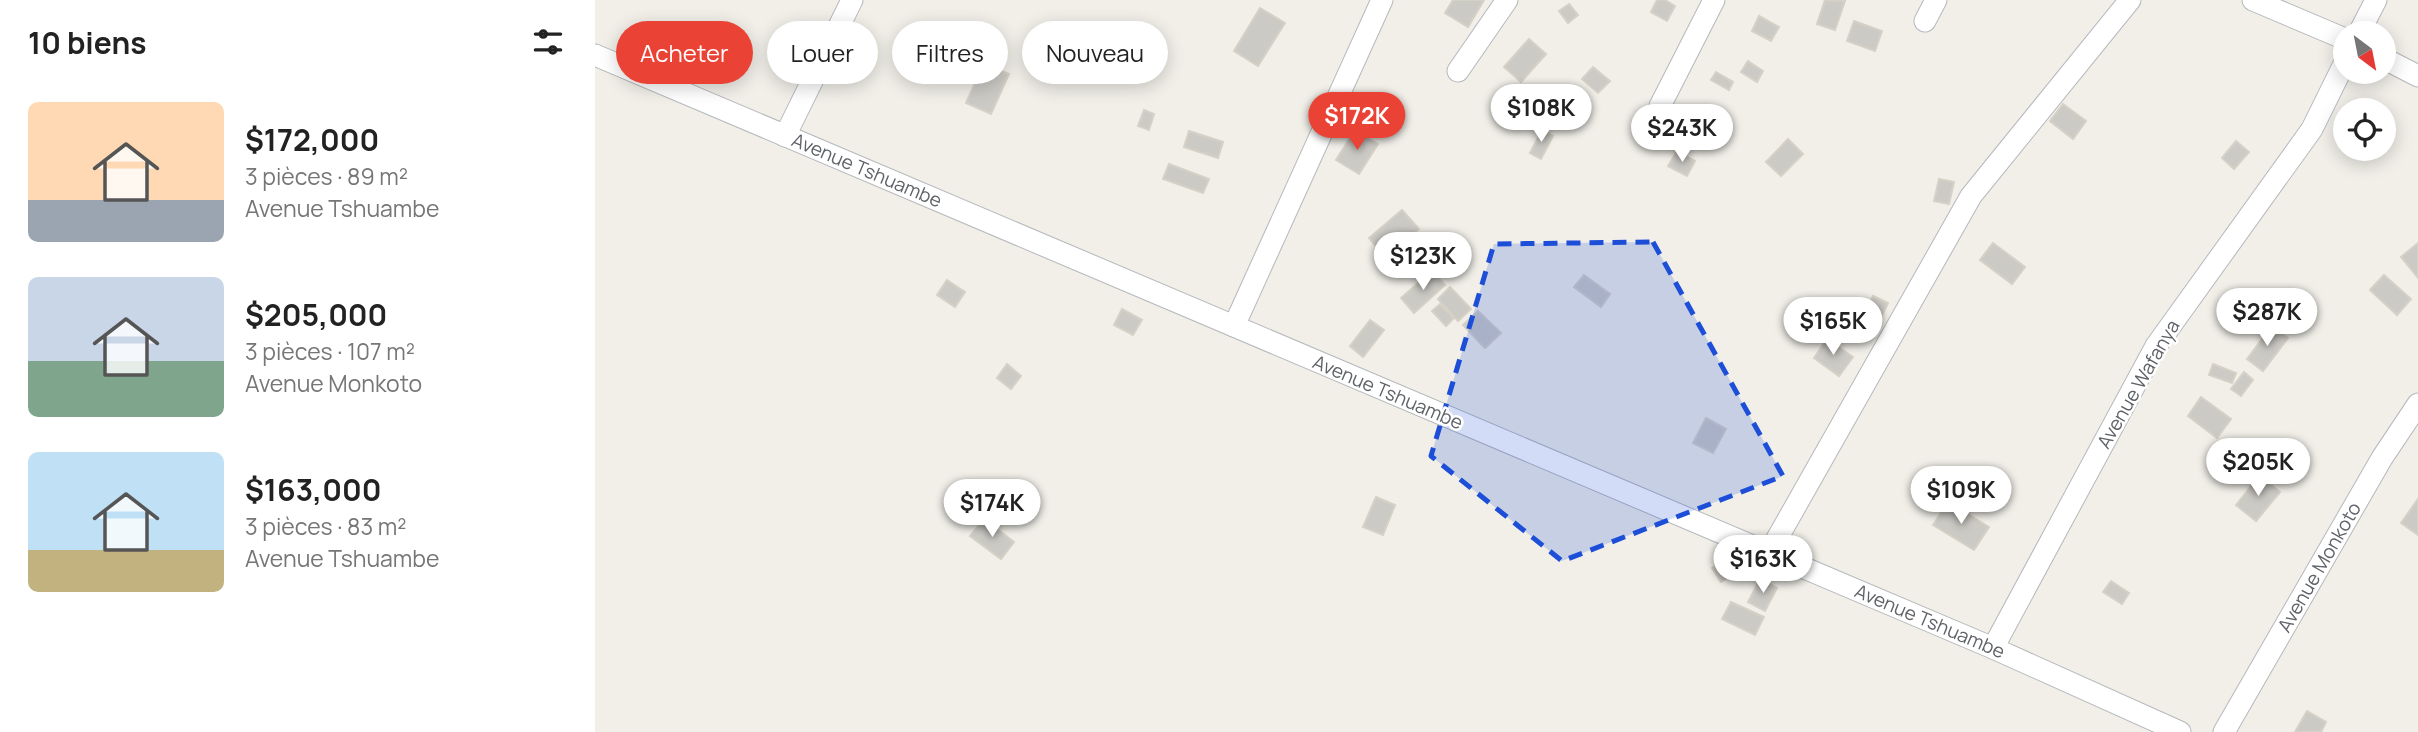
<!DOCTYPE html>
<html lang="fr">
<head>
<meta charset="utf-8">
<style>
	body { margin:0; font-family:Manrope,sans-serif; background:#f6f6f6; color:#222; height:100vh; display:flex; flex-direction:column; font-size:26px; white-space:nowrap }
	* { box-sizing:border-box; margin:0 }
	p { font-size:23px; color:#767676 }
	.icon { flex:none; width:38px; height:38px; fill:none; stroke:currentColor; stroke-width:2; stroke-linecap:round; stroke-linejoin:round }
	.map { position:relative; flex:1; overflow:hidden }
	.drawer { display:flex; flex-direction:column; background:#fff; width:595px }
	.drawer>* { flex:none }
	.top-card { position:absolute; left:21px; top:21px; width:665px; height:63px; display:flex; gap:14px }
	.needle { width:46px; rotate:148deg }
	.fabs { position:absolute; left:1738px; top:21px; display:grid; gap:14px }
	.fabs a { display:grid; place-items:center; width:63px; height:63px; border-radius:50%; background:#fff; box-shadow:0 4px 18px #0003; font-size:35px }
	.price { position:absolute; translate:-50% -60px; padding:0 16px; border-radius:24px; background:#fff; color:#222; font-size:23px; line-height:46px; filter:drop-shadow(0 2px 4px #0008) }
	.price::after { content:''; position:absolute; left:50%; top:42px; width:21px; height:16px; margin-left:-10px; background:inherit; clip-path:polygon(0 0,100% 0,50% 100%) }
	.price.on { background:#ea4335; color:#fff }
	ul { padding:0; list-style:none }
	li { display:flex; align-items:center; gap:21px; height:175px; padding:0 28px }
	li span { display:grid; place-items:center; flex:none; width:196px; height:140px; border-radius:10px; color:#555 }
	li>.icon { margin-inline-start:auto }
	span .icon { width:84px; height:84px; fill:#fffc; stroke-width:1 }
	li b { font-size:30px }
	h2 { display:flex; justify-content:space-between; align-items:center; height:84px; padding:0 28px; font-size:30px }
	.pill { padding:0 24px; border-radius:32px; background:#fff; box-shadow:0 4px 18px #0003; font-size:24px; line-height:63px }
	.pill.on { background:#ea4335; color:#fff }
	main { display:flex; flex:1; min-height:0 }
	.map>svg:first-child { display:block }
	.building { fill:#cccac5; stroke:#d6d1c6; stroke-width:2 }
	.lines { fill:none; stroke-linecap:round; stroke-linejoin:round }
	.minor-casing { stroke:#b5b8bc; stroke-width:23 }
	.minor { stroke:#fff; stroke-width:21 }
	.marked { fill:#1d4ed8; fill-opacity:0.2; stroke:#1d4ed8; stroke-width:5; stroke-dasharray:14 9; stroke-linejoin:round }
	.labels { text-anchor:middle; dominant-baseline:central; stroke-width:5; stroke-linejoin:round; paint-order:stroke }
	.street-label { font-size:19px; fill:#5f6368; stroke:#fff }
</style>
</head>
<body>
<main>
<section class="drawer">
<h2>10 biens<svg class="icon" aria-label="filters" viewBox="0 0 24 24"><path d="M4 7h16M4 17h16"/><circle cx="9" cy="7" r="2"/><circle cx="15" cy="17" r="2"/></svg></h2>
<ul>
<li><span style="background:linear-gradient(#ffd9b3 70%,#9aa5b1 0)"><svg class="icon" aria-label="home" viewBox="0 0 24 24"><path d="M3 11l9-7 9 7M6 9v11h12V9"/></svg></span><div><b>$172,000</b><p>3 pièces · 89 m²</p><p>Avenue Tshuambe</p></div></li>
<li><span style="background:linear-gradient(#c9d6e8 60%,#7fa58c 0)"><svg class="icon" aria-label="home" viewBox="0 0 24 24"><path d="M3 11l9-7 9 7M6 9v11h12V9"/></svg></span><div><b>$205,000</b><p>3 pièces · 107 m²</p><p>Avenue Monkoto</p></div></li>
<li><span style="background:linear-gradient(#bfe0f5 70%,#c2b280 0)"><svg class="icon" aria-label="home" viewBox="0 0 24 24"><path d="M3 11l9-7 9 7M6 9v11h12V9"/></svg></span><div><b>$163,000</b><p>3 pièces · 83 m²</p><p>Avenue Tshuambe</p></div></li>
</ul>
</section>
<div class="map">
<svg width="1823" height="732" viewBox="0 0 1823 732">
	<rect width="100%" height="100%" fill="#f1efe8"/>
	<g class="building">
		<path d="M858 0H889L873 27 850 13Z"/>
		<path d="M1062 0H1070L1080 6 1072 21 1056 12Z"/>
		<path d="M1230 0 1250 1 1240 30 1222 24Z"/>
		<path d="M974 4 983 15 973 23 964 11Z"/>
		<path d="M665 8 690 23 663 66 639 51Z"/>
		<path d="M1164 16 1184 27 1176 41 1157 31Z"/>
		<path d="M1259 21 1287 31 1280 51 1252 41Z"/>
		<path d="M934 39 951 54 926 82 909 67Z"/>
		<path d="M1153 61 1168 71 1162 82 1146 72Z"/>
		<path d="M389 63 414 74 396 114 371 103Z"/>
		<path d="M998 67 1015 81 1003 93 987 79Z"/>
		<path d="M1121 72 1138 82 1134 90 1116 80Z"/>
		<path d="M1468 104 1491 121 1478 139 1455 121Z"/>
		<path d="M549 110 559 114 554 130 543 126Z"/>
		<path d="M760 130 783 144 764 174 741 160Z"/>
		<path d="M947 130 958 136 946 159 935 153Z"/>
		<path d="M594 131 628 142 623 158 589 147Z"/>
		<path d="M1193 139 1208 154 1186 176 1171 162Z"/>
		<path d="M1641 141 1654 152 1639 169 1627 158Z"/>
		<path d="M1082 151 1100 161 1092 176 1073 166Z"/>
		<path d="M574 164 614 179 608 193 568 179Z"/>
		<path d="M1344 179 1359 182 1354 204 1339 201Z"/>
		<path d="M807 210 824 229 791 258 774 238Z"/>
		<path d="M1398 243 1430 267 1417 284 1385 260Z"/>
		<path d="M1823 243V278L1806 257Z"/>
		<path d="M837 271 850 285 819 313 806 298Z"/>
		<path d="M989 275 1015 294 1006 307 979 287Z"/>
		<path d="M1789 275 1816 299 1802 315 1775 290Z"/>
		<path d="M352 280 370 292 360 307 342 295Z"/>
		<path d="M855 287 876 309 863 321 843 299Z"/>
		<path d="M1278 296 1293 303 1282 326 1267 319Z"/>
		<path d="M1660 296 1670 302 1664 312 1654 307Z"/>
		<path d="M845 304 859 318 851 326 837 311Z"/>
		<path d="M527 309 547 320 538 335 519 325Z"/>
		<path d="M883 311 906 333 890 348 868 325Z"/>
		<path d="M775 320 789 330 768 357 755 346Z"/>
		<path d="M1677 326 1693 338 1668 371 1652 359Z"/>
		<path d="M1232 339 1258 357 1244 376 1219 358Z"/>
		<path d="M412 364 426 376 416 389 402 378Z"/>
		<path d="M1618 364 1641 373 1637 383 1614 375Z"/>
		<path d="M1649 372 1658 380 1646 396 1636 389Z"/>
		<path d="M1606 397 1636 419 1622 438 1593 416Z"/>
		<path d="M1111 418 1131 429 1118 453 1098 443Z"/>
		<path d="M1665 475 1685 492 1661 521 1641 505Z"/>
		<path d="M367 486 382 508 368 517 354 496Z"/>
		<path d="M781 497 800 505 788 535 768 527Z"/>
		<path d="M1823 499V535L1806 523Z"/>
		<path d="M1353 502 1394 527 1379 550 1338 525Z"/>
		<path d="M389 519 419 542 406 559 375 536Z"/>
		<path d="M1135 556 1144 571 1126 582 1117 568Z"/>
		<path d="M1165 579 1182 588 1170 611 1153 602Z"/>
		<path d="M1516 581 1534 593 1527 604 1508 592Z"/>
		<path d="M1136 602 1169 617 1160 635 1127 619Z"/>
		<path d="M1712 711 1731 722 1726 732H1700Z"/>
	</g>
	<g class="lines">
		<g class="minor-casing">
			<g id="minor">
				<path d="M1658 0 1750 39"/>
				<path d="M1330 21 1341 0"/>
				<path d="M1764 33 1781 0"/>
				<path d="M0 55 1398 648 1585 732"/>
				<path d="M1788 58 1823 76"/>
				<path d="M863 71 912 0"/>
				<path d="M1065 106 1119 0"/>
				<path d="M190 136 257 0"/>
				<path d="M639 326 787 0"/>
				<path d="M1174 553 1376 196 1535 0"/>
				<path d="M1398 648 1561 346 1717 129 1750 62"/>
				<path d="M1629 732 1787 458 1823 404"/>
			</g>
		</g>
		<use href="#minor" class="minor"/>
	</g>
	<path class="marked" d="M1058 242 1188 476 967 561 836 456 899 244Z"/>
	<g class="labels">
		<g class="street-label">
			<text transform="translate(272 170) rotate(23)">Avenue Tshuambe</text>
			<text transform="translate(1543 384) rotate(-60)">Avenue Wafanya</text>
			<text transform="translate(793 392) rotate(23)">Avenue Tshuambe</text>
			<text transform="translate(1724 567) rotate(-60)">Avenue Monkoto</text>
			<text transform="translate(1335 621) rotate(23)">Avenue Tshuambe</text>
		</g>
	</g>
</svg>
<div class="fabs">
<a><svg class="needle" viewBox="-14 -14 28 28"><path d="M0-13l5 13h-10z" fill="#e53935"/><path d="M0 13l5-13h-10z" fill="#767676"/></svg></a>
<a><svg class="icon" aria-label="locate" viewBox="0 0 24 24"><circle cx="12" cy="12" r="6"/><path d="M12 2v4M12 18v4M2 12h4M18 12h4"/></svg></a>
</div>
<b class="price" style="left:946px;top:144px">$108K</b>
<b class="price on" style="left:762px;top:152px">$172K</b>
<b class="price" style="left:1087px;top:164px">$243K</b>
<b class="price" style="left:828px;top:292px">$123K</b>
<b class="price" style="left:1672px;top:348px">$287K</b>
<b class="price" style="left:1238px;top:357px">$165K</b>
<b class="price" style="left:1663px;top:498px">$205K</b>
<b class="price" style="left:1366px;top:526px">$109K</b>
<b class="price" style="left:397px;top:539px">$174K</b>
<b class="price" style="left:1168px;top:595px">$163K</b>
<div class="top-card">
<a class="pill on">Acheter</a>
<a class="pill">Louer</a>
<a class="pill">Filtres</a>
<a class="pill">Nouveau</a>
</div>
</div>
</main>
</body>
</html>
